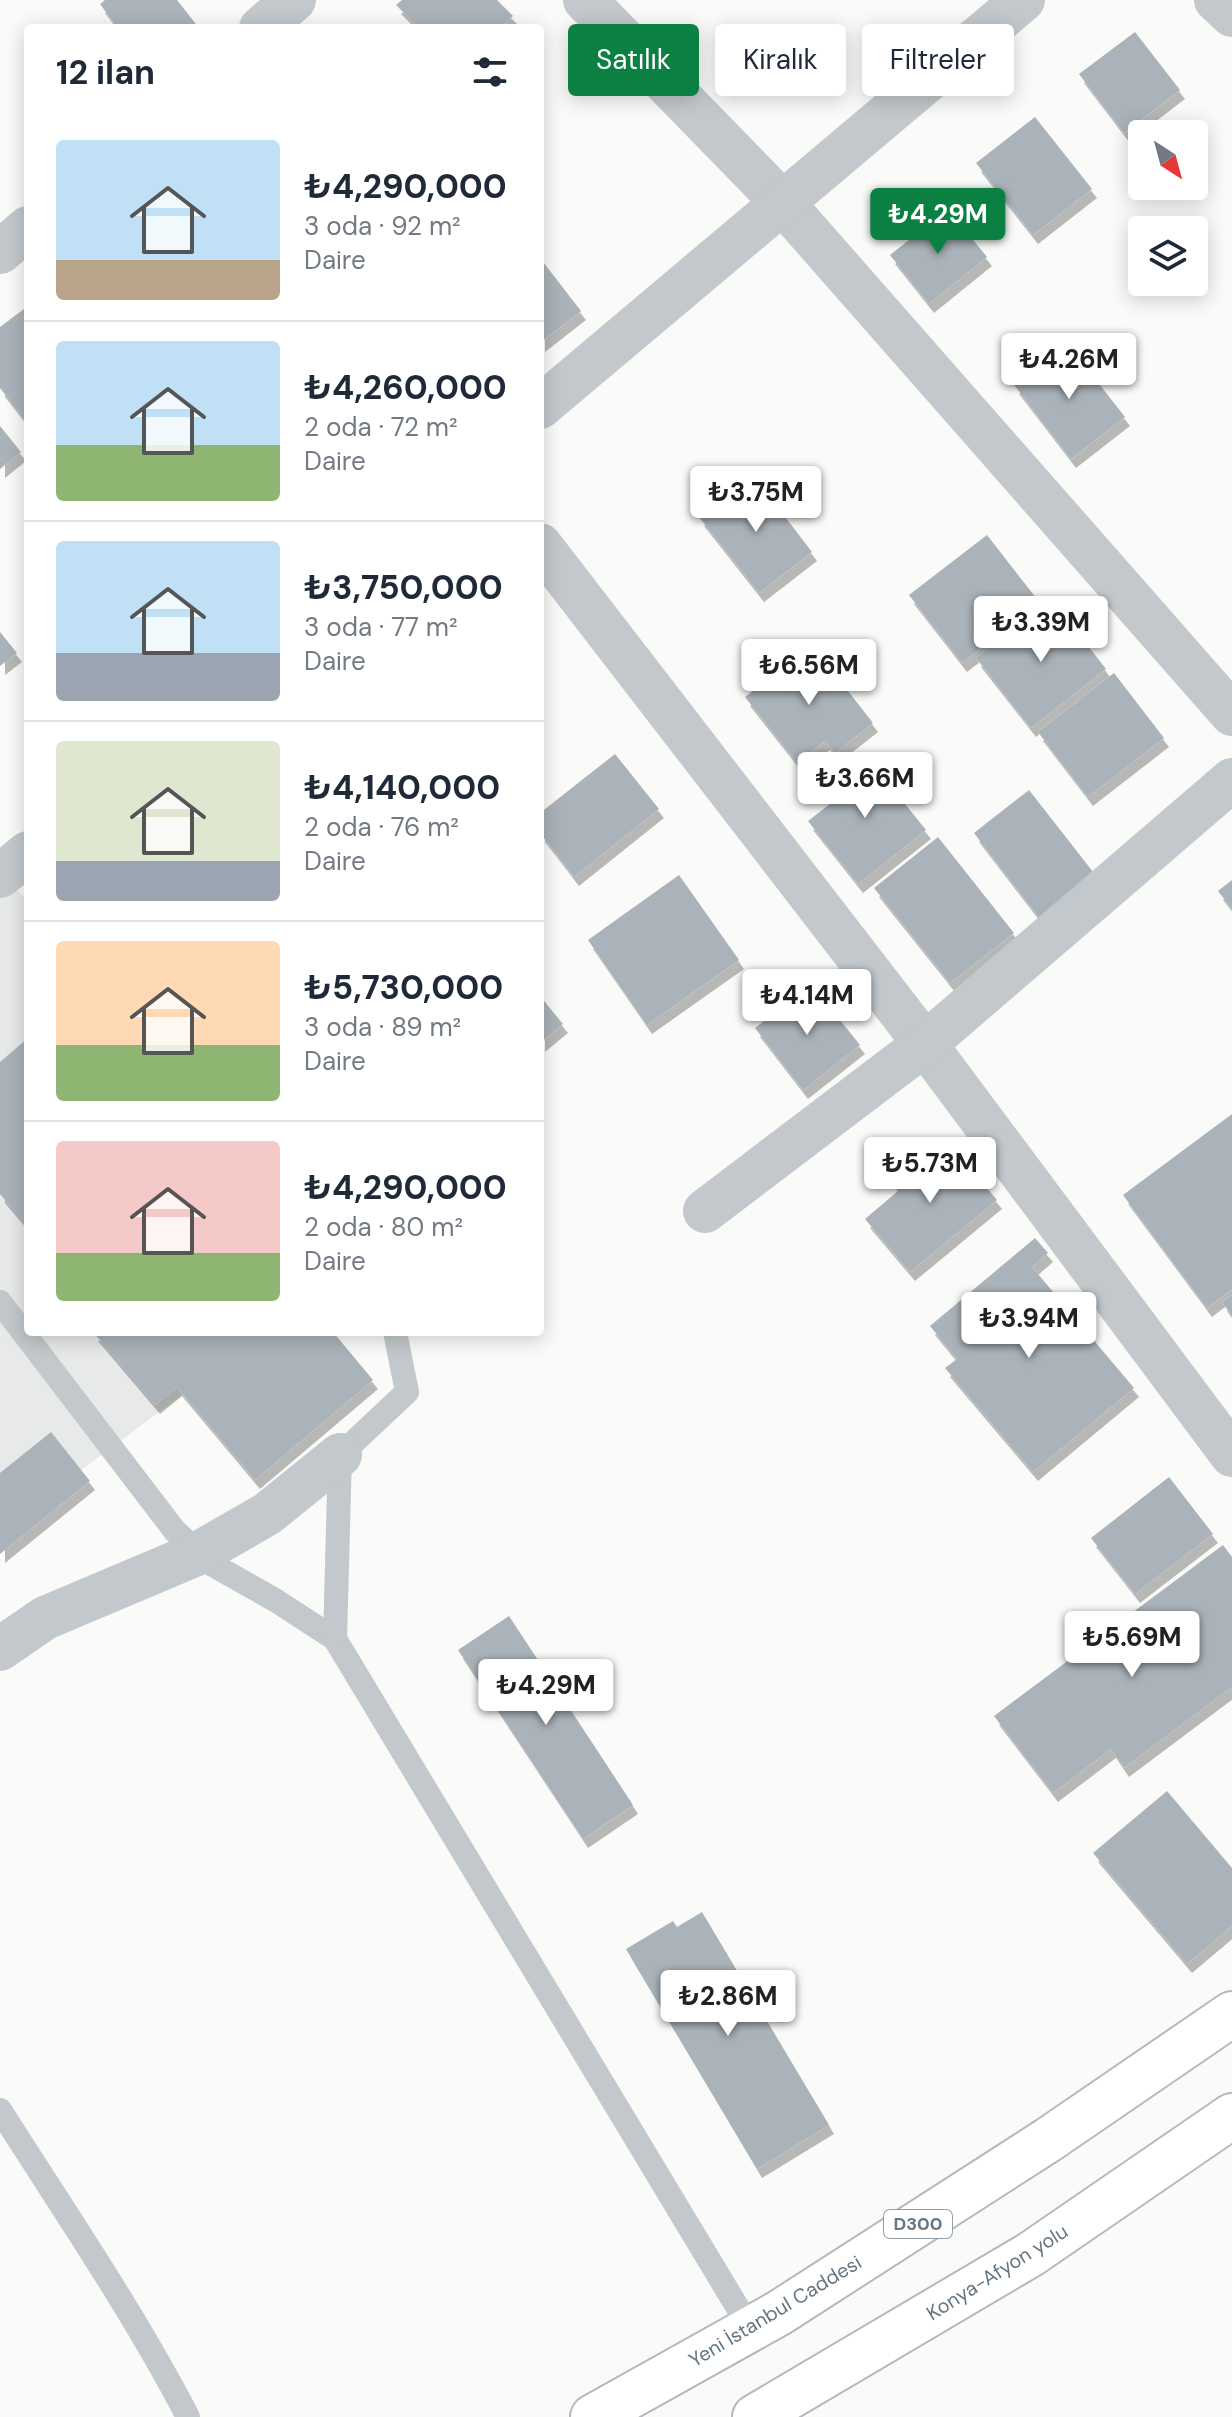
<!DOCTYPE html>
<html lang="tr">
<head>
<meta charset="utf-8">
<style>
	body { margin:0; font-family:"DM Sans",sans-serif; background:#f2f2f3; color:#1f2937; height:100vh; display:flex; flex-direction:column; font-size:30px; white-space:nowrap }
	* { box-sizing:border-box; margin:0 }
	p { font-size:26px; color:#747a83 }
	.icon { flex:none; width:44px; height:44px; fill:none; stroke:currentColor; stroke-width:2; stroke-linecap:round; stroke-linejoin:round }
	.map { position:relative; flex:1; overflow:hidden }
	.details { position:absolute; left:24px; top:24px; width:520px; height:1312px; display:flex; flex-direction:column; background:#fff; border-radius:8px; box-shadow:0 4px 20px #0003 }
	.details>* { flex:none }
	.hud { position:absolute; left:568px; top:24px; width:544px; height:72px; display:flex; gap:16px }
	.needle { width:52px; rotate:144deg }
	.fabs { position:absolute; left:1128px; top:120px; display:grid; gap:16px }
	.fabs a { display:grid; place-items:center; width:80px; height:80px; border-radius:8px; background:#fff; box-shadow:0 4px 20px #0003; font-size:40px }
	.price { position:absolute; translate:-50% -68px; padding:0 18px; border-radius:8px; background:#fff; color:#222; font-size:26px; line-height:52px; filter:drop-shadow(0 2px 4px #0008) }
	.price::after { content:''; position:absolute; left:50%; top:48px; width:24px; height:18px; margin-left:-12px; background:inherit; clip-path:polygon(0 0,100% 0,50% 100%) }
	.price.active { background:#0b8043; color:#fff }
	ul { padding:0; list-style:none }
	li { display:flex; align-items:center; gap:24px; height:200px; padding:0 32px }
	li+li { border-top:2px solid #e0e1e3 }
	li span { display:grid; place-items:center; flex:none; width:224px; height:160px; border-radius:8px; color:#555 }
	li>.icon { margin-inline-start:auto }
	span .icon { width:96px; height:96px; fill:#fffc; stroke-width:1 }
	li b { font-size:34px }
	h2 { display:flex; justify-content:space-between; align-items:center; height:96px; padding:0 32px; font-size:34px }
	.tag { padding:0 28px; border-radius:8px; background:#fff; box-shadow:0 4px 20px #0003; font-size:28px; line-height:72px }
	.tag.active { background:#0b8043; color:#fff }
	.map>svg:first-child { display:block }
	.built { fill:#e8e9e9 }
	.building { fill:#aab3b9; filter:url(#shadow) }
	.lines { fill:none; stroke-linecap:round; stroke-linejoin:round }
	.trunk-casing { stroke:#b4b9bd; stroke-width:48 }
	.service { stroke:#c3c8cc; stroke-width:24 }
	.minor { stroke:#c3c8cc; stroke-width:44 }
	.trunk { stroke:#fff; stroke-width:44 }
	.labels { text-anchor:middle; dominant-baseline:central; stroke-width:8; stroke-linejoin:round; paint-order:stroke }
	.shield { fill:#fff; stroke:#939fa8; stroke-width:2 }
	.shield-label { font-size:18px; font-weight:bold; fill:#657683 }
	.street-label { font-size:20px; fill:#657683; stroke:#fff }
</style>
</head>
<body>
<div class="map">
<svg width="1232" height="2417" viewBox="0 0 1232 2417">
	<defs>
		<filter id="shadow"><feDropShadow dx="5" dy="9" stdDeviation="0" flood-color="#0004"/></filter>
	</defs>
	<rect width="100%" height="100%" fill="#fafaf8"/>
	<path class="built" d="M0 870 28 902V1332H266L0 1531Z"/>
	<g class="building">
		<path d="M105 0H177L199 28H118L100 4Z"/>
		<path d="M402 0H497L513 16 500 28H419L396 5Z"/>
		<path d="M1135 32 1180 90 1124 133 1079 74Z"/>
		<path d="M1035 117 1092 189 1033 235 976 163Z"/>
		<path d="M948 209 987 257 929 304 890 255Z"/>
		<path d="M540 258 581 311 540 343Z"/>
		<path d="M28 306V424L0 388V327Z"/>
		<path d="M1067 343 1125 417 1071 459 1014 385Z"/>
		<path d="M0 426 21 452 0 469Z"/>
		<path d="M753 475 812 552 759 593 699 517Z"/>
		<path d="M987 535 1040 603 962 663 909 595Z"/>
		<path d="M1051 599 1106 669 1031 728 976 658Z"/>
		<path d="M0 632 17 653 0 666Z"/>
		<path d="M812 645 873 723 835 753 825 741 797 763 745 697Z"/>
		<path d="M1114 673 1164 738 1088 797 1038 732Z"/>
		<path d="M864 753 926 830 858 884 808 821 835 800 824 785Z"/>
		<path d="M615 754 659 809 574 877 540 833V813Z"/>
		<path d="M1029 790 1097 877 1041 920 974 833Z"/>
		<path d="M938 837 1014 933 950 983 874 888Z"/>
		<path d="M679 875 739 960 647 1025 588 940Z"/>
		<path d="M1232 880V909L1218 891Z"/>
		<path d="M811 984 860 1045 803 1090 755 1028Z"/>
		<path d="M540 996 563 1024 540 1043Z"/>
		<path d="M28 1038V1227L0 1194V1062Z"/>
		<path d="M1232 1114V1289L1207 1308 1123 1195Z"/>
		<path d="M946 1138 997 1200 910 1272 865 1219 898 1191 891 1183Z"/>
		<path d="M1035 1238 1048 1253 1032 1267 1134 1388 1033 1472 945 1368 957 1359 930 1326Z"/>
		<path d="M1232 1295V1316L1222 1302Z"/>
		<path d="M93 1332H333L373 1380 255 1480 177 1387 155 1405Z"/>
		<path d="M51 1432 90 1481 0 1554V1473Z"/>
		<path d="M1169 1477 1213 1534 1135 1594 1091 1538Z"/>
		<path d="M1223 1545 1232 1557V1687L1124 1768 1111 1749 1053 1793 994 1716Z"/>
		<path d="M509 1616 633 1805 583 1839 458 1650Z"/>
		<path d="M1167 1791 1232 1868V1926L1187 1964 1093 1853Z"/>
		<path d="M702 1912 829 2125 757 2169 626 1949 673 1921 677 1927Z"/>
	</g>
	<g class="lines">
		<g class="trunk-casing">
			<g id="trunk">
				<path d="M593 2417 779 2313 1048 2140 1232 2014"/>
				<path d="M755 2417 1031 2254 1232 2116"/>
			</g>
		</g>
		<g class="service">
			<path d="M0 1302 175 1531 213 1565 275 1600 335 1639 750 2328"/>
			<path d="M335 1639 340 1455 407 1392 395 1332"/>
			<path d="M0 2110C64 2211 133 2311 188 2417"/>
		</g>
		<g class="minor">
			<path d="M585 0 782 202 1232 714"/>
			<path d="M1216 0 1232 15"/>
			<path d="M261 28 294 0"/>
			<path d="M0 252 28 228"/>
			<path d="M540 407 1023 0"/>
			<path d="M540 545 925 1044 1232 1455"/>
			<path d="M0 876 28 853"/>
			<path d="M705 1211 925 1044 1232 780"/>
			<path d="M0 1649 45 1618 199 1553 267 1514 340 1455"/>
		</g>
		<use href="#trunk" class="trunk"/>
	</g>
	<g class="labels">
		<rect class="shield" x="884" y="2210" width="68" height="28" rx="6"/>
		<g class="shield-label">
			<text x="918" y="2224">D300</text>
		</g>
		<g class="street-label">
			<text transform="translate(997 2272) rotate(-32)">Konya-Afyon yolu</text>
			<text transform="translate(775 2311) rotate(-31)">Yeni İstanbul Caddesi</text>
		</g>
	</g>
</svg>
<div class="fabs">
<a><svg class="needle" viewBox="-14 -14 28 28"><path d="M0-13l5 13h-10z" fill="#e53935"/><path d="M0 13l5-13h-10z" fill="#747a83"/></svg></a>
<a><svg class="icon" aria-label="layers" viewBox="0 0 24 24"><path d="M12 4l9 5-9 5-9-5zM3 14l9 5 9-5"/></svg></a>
</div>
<b class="price active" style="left:938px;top:256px">₺4.29M</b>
<b class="price" style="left:1069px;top:401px">₺4.26M</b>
<b class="price" style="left:756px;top:534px">₺3.75M</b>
<b class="price" style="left:1041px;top:664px">₺3.39M</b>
<b class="price" style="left:809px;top:707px">₺6.56M</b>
<b class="price" style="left:865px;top:820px">₺3.66M</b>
<b class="price" style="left:807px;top:1037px">₺4.14M</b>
<b class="price" style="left:930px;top:1205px">₺5.73M</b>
<b class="price" style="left:1029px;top:1360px">₺3.94M</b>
<b class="price" style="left:1132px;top:1679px">₺5.69M</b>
<b class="price" style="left:546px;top:1727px">₺4.29M</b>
<b class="price" style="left:728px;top:2038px">₺2.86M</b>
<div class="hud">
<a class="tag active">Satılık</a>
<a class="tag">Kiralık</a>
<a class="tag">Filtreler</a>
</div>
<section class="details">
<h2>12 ilan<svg class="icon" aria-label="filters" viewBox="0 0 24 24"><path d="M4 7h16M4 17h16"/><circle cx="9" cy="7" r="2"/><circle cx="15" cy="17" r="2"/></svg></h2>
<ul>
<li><span style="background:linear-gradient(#bfe0f5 75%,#b9a48a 0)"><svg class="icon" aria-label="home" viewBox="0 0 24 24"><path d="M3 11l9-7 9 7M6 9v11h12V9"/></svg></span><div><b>₺4,290,000</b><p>3 oda · 92 m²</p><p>Daire</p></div></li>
<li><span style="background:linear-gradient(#bfe0f5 65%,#8fb573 0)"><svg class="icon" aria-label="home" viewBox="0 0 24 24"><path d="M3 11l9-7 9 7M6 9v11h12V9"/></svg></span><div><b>₺4,260,000</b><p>2 oda · 72 m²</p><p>Daire</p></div></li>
<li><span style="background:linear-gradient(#bfe0f5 70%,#9aa5b1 0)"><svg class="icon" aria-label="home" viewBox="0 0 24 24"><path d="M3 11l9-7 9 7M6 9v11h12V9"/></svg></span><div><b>₺3,750,000</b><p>3 oda · 77 m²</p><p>Daire</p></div></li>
<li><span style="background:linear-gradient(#dfe7d0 75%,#9aa5b1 0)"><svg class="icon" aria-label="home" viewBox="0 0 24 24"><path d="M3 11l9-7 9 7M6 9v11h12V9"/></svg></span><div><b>₺4,140,000</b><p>2 oda · 76 m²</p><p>Daire</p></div></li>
<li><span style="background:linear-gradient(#ffd9b3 65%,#8fb573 0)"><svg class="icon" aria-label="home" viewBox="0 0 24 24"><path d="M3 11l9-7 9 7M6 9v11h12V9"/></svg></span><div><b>₺5,730,000</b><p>3 oda · 89 m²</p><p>Daire</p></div></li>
<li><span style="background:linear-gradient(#f6c9c9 70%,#8fb573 0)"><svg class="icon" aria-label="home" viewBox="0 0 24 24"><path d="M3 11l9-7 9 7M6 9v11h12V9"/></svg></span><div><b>₺4,290,000</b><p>2 oda · 80 m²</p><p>Daire</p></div></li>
</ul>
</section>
</div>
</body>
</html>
